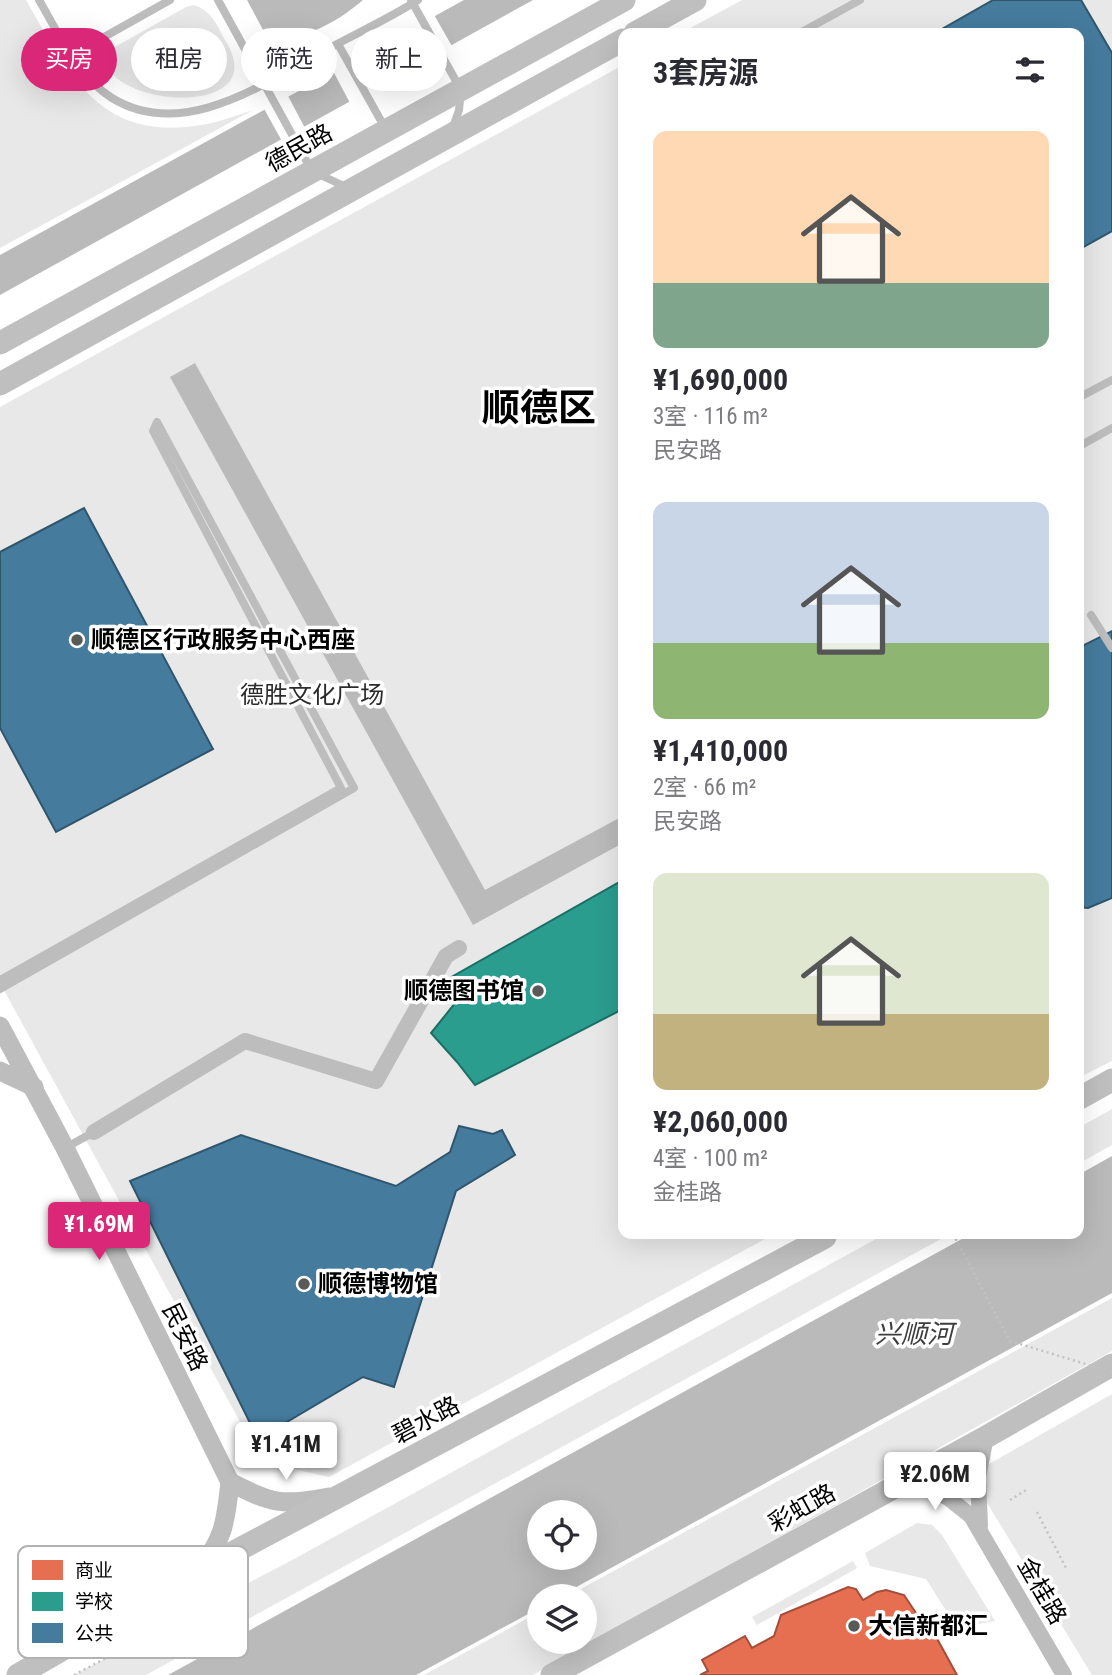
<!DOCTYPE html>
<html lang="zh">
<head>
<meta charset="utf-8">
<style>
	body { margin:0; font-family:"Roboto Condensed","Noto Sans SC",sans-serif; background:#f2f2f3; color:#2b2b33; height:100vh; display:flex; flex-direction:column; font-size:26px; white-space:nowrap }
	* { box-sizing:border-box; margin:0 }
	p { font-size:23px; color:#7c7c81 }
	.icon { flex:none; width:38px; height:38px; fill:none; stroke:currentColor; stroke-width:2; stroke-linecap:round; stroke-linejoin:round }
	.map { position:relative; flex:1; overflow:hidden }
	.side { position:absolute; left:618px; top:28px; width:466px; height:1211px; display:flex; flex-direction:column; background:#fff; border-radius:14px; box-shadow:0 7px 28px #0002 }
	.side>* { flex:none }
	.guide { position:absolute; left:21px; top:28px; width:492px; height:63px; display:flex; gap:14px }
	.fabs { position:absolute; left:527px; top:1500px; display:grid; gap:14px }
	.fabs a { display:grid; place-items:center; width:70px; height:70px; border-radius:50%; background:#fff; box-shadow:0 7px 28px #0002; font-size:35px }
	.price { position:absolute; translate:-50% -60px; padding:0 16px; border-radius:7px; background:#fff; color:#222; font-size:23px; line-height:46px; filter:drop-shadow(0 2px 4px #0008) }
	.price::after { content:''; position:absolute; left:50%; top:42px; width:21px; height:16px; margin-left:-10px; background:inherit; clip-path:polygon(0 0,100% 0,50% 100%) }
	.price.on { background:#db2777; color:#fff }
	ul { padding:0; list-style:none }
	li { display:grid; align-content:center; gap:14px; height:371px; padding:0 35px }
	li span { display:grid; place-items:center; height:217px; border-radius:14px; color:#555 }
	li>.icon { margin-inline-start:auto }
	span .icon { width:126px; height:126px; fill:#fffc; stroke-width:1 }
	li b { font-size:30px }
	h2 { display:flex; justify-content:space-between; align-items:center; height:84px; padding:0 35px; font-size:30px }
	.chip { padding:0 24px; border-radius:32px; background:#fff; box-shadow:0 7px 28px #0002; font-size:24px; line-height:63px }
	.chip.on { background:#db2777; color:#fff }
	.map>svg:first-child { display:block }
	.green { fill:#e8e8e8 }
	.water { fill:#bababa; fill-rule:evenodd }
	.pier { fill:#fff }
	.shops { fill:#e76f51; stroke:#a24e39; stroke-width:2 }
	.schools { fill:#2a9d8f; stroke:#1d6e64; stroke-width:2 }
	.public { fill:#457b9d; stroke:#30566e; stroke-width:2 }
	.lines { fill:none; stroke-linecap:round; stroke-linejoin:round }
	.path { stroke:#c2c2c2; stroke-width:2.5; stroke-dasharray:2 3.5; stroke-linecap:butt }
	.service { stroke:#bdbdbd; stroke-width:8 }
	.minor { stroke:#bdbdbd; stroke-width:16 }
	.tertiary { stroke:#bdbdbd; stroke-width:19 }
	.secondary { stroke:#bfbfbf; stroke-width:23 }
	.path-bridge { stroke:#c2c2c2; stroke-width:2.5; stroke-dasharray:2 3.5; stroke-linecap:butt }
	.poi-dot { fill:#595959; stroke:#fff; stroke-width:2.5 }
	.labels { text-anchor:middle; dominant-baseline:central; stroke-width:7; stroke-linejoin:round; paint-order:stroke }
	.street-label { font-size:24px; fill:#000; stroke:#fff }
	.poi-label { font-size:24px; font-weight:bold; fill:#000; stroke:#fff; text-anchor:start }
	.park-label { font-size:24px; fill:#2c2c2c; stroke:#fff }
	.water-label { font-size:26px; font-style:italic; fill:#3d3d3d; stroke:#fff }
	.town-label { font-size:38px; font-weight:bold; fill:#000; stroke:#fff }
	.key { fill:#fff; stroke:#b2b2b2; stroke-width:2 }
	.key-label { font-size:19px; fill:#000 }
</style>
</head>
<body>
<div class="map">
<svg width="1112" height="1675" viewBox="0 0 1112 1675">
	<rect width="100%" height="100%" fill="#fff"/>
	<g class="green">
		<path d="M0 0H26C71 78 101 144 207 124 222 121 238 115 253 110L0 248Z"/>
		<path d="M742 0H1112V1061L1078 1078V33H681Z"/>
		<path d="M194 5C213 11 218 28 228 45 272 127 75 101 113 48L186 7Z"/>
		<path d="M623 65V1234H774L329 1477 262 1462 0 983V407Z"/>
		<path d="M1112 1109V1145L1078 1164V1128Z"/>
		<path d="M885 1234H950L146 1675H74L294 1559Z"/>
		<path d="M1112 1298V1351L533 1675H424L539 1612V1642H584V1596H568Z"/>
		<path d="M1112 1394V1675H1092L970 1475Z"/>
		<path d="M917 1523 932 1525 942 1535 995 1621 957 1628 926 1579 870 1566 865 1553Z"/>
		<path d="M853 1561 857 1568 757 1625 752 1617Z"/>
	</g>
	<g class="water">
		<path d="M247 0H363C332 26 309 36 269 41Z"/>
		<path d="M464 0H533L0 295V255Z"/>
		<path d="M195 363 485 890 623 816V843L473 925 170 377Z"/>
		<path d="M1112 1156V1293L560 1596H539V1608L416 1675H168L971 1234H1078V1175ZM584 1512V1558H539V1512Z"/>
	</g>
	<g class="pier">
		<path d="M433 13 453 48 429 61 410 26Z"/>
		<path d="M364 51 384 87 351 105 332 69Z"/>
		<path d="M287 94 306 130 283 143 263 107Z"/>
	</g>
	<path class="shops" d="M848 1587 856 1589 863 1600 877 1592 886 1590 904 1595 918 1616 923 1613 957 1675H700L708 1671 702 1660 745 1636 752 1648 774 1636 781 1615Z"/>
	<path class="schools" d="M623 880V1009L475 1085 457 1062 431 1033 456 1002 448 979Z"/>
	<g class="public">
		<path d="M993 0H1081L1112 53V231L1078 250V33H935Z"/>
		<path d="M84 508 213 749 56 832 0 728V552Z"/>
		<path d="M1112 631V898L1088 908 1078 907V648Z"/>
		<path d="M459 1126 493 1134 502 1130 515 1155 456 1191 394 1387 363 1377 258 1439 130 1181 241 1135 396 1186 450 1152Z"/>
	</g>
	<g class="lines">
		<g class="path">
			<path d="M1010 1500 1026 1490"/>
			<path d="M1037 1512 1067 1570"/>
			<path d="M74 1675 239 1587"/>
		</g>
		<g class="service">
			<path d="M39 0C59 34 77 76 112 98 182 141 262 85 324 51 355 34 388 19 418 0"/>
			<path d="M218 0 312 171 346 187"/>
			<path d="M411 0 461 90 459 110 453 127"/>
			<path d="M800 33 860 0"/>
			<path d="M338 44 385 128"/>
			<path d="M72 55 170 0"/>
			<path d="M1078 398 1112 380"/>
			<path d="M1078 447 1112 428"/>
			<path d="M1091 615 1112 648"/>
			<path d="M0 980 341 788 153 431 157 422 354 788 0 989"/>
			<path d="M65 1148 94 1132"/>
		</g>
		<g class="minor">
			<path d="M94 1132 245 1041 376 1081 446 956 459 948"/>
			<path d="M895 1488 929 1490 947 1497 971 1516 1064 1675"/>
			<path d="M980 1526 978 1477 986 1437"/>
		</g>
		<g class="tertiary">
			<path d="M0 1026 65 1148 230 1482C226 1519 224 1543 197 1570"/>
			<path d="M0 1071 34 1087"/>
			<path d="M230 1482C272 1504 282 1506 329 1497"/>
		</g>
		<g class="secondary">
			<path d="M635 33 695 0"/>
			<path d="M0 343 624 0"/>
			<path d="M0 384 623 40"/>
			<path d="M1078 1099 1112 1080"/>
			<path d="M18 1675 193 1574 825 1237"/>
			<path d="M552 1675 986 1437 1112 1365"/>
		</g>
		<path class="path-bridge" d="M953 1234 1010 1341 1112 1372"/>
	</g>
	<g class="poi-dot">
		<circle cx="77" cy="640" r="7"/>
		<circle cx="538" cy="991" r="7"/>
		<circle cx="304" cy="1284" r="7"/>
		<circle cx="854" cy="1626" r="7"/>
	</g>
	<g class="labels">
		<g class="street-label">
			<text transform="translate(299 148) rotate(-29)">德民路</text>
			<text transform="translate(185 1337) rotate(64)">民安路</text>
			<text transform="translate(426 1420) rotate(-28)">碧水路</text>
			<text transform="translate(802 1508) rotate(-29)">彩虹路</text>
			<text transform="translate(1042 1591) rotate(60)">金桂路</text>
		</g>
		<g class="poi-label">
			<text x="91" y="640">顺德区行政服务中心西座</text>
			<text x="524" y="991" text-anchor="end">顺德图书馆</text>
			<text x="318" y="1284">顺德博物馆</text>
			<text x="868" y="1626">大信新都汇</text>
		</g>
		<g class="park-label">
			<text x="312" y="695">德胜文化广场</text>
		</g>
		<g class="water-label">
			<text x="914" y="1334">兴顺河</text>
		</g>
		<g class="town-label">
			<text x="539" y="408">顺德区</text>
		</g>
	</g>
	<rect x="18" y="1546" width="230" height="112" rx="10" class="key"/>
	<rect x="32" y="1560" width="31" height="20" fill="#e76f51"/>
	<rect x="32" y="1592" width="31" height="19" fill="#2a9d8f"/>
	<rect x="32" y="1623" width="31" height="20" fill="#457b9d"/>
	<g class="key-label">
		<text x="75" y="1577">商业</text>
		<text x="75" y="1608">学校</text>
		<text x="75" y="1640">公共</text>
	</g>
</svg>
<div class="fabs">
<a><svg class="icon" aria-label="locate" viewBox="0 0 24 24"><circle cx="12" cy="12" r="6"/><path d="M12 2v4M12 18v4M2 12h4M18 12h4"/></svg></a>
<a><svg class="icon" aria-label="layers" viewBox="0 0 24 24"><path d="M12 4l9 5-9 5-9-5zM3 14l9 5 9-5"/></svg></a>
</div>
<b class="price on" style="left:99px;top:1262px">¥1.69M</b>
<b class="price" style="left:286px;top:1482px">¥1.41M</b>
<b class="price" style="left:935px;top:1512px">¥2.06M</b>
<div class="guide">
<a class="chip on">买房</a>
<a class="chip">租房</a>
<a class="chip">筛选</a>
<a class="chip">新上</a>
</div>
<section class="side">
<h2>3套房源<svg class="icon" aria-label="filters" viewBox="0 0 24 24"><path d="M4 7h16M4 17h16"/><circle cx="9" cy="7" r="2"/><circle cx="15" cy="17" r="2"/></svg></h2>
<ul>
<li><span style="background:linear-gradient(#ffd9b3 70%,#7fa58c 0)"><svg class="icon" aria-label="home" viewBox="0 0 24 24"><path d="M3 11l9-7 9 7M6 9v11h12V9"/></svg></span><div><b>¥1,690,000</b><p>3室 · 116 m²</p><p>民安路</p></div></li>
<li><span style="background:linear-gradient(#c9d6e8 65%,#8fb573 0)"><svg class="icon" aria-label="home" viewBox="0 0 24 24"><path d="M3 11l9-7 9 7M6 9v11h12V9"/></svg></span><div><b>¥1,410,000</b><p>2室 · 66 m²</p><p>民安路</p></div></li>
<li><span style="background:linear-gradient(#dfe7d0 65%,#c2b280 0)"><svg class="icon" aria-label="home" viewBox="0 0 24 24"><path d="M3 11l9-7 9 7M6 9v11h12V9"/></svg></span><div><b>¥2,060,000</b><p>4室 · 100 m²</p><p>金桂路</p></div></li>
</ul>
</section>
</div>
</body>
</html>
